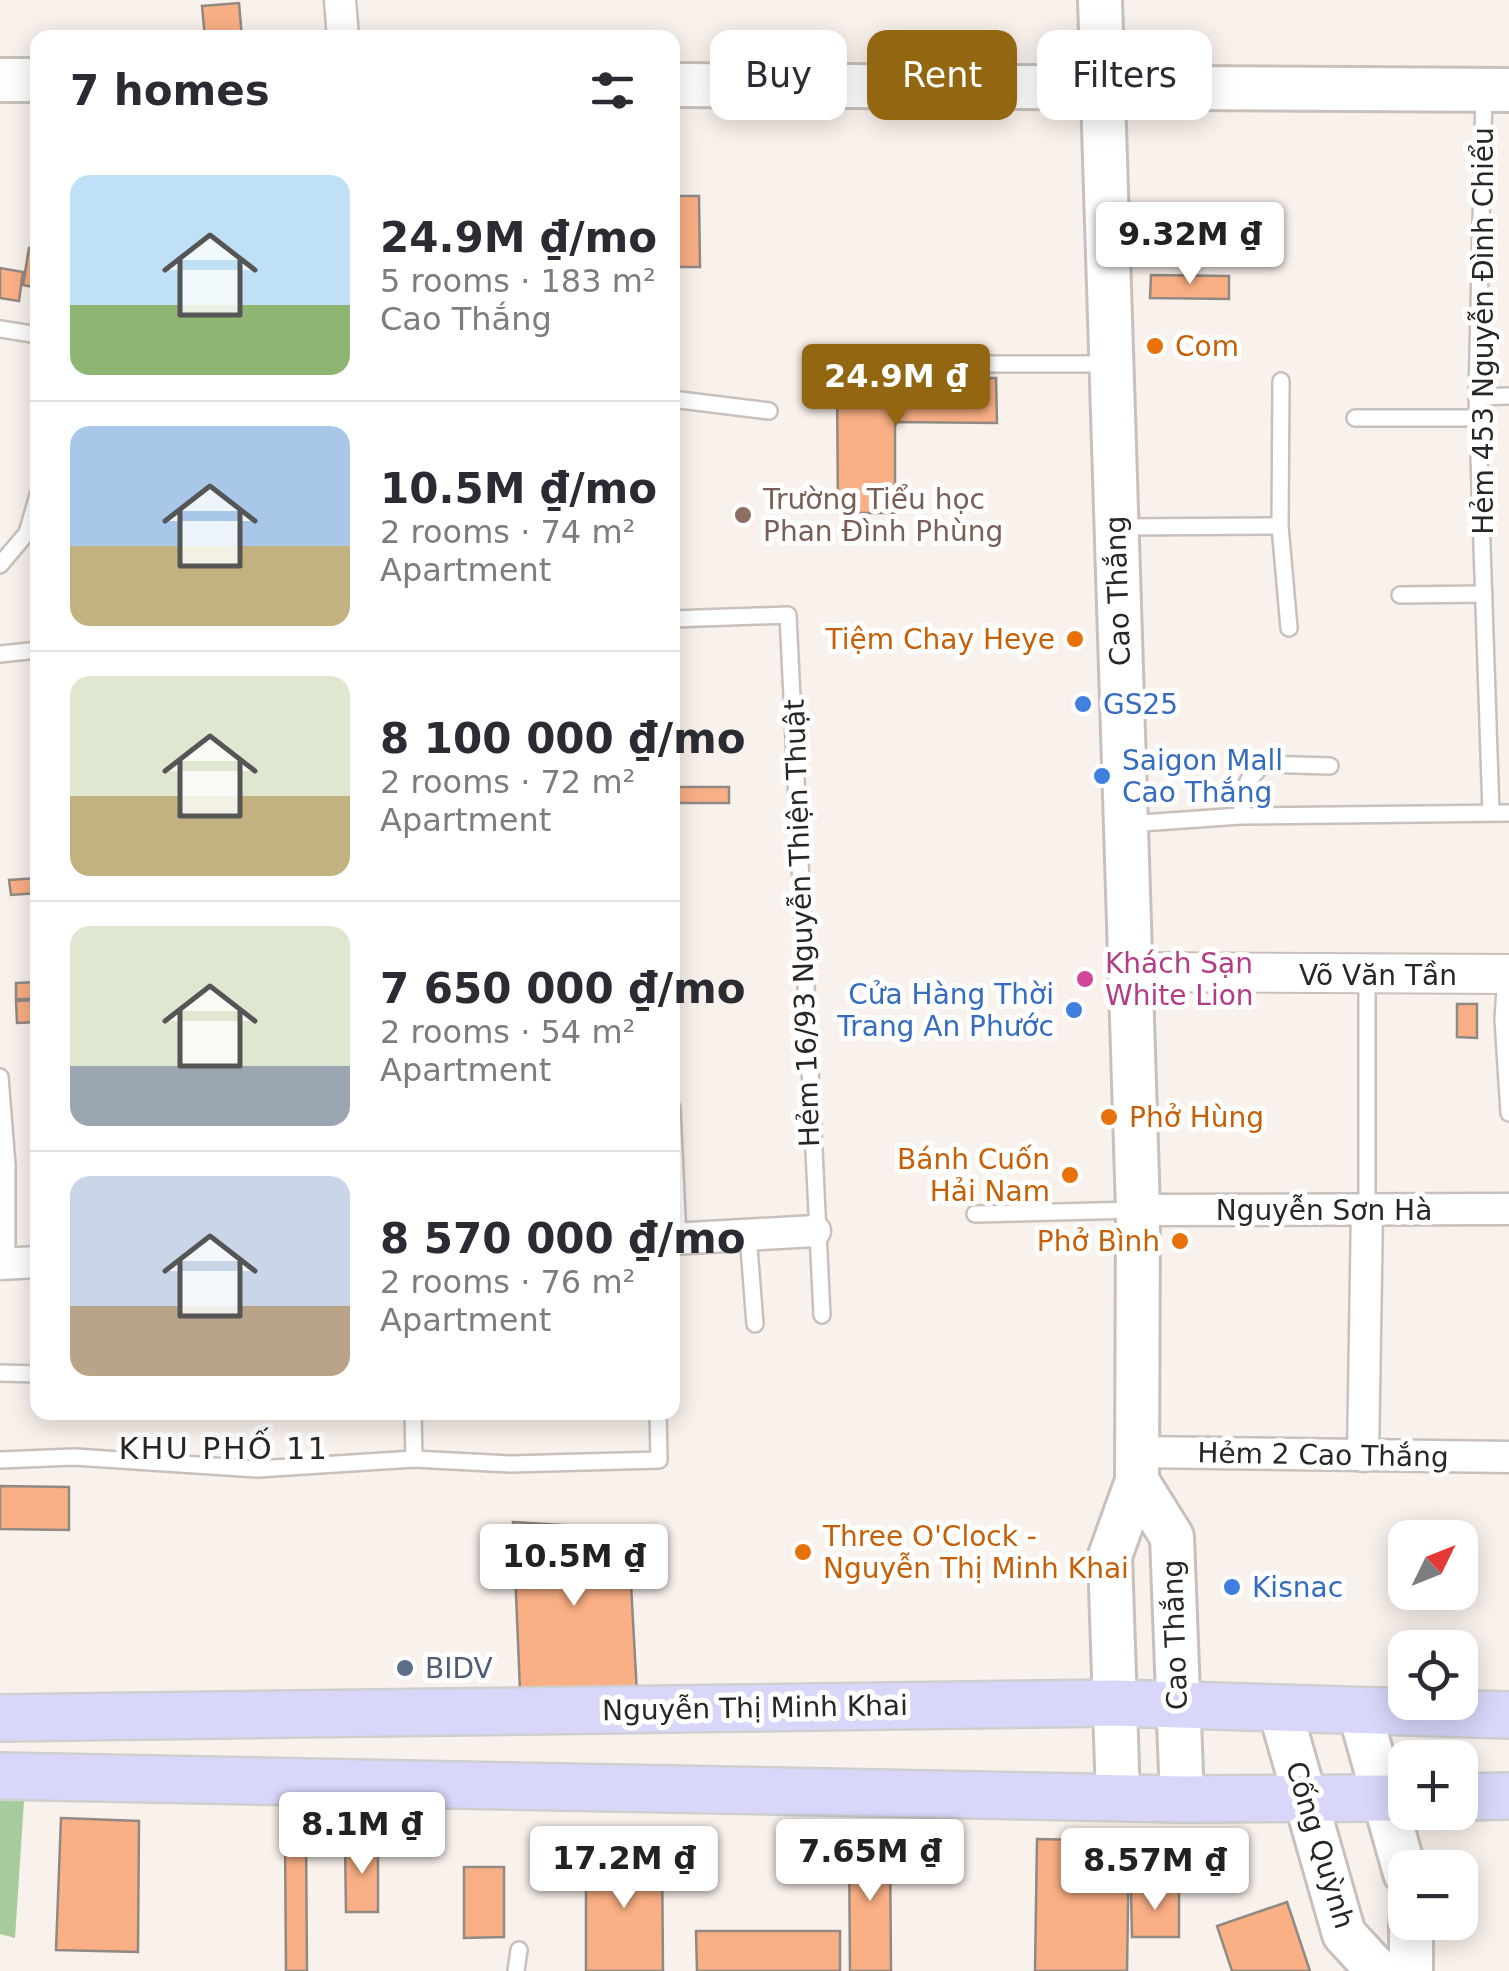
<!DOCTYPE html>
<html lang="en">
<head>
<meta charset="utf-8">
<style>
	body { margin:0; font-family:"DejaVu Sans",sans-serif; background:#f2f2f3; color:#2b2b33; height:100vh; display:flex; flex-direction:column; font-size:38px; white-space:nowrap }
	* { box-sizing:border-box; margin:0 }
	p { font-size:32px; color:#7c7c81 }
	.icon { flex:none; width:55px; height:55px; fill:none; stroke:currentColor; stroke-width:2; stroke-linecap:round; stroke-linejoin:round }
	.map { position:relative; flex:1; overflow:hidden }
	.side { position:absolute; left:30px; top:30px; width:650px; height:1390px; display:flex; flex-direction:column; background:#fff; border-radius:20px; box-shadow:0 5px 25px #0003 }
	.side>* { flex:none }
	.hud { position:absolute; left:710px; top:30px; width:648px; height:90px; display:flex; gap:20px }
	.needle { width:65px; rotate:47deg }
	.controls { position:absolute; left:1388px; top:1520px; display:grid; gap:20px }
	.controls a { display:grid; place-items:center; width:90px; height:90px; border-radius:20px; background:#fff; box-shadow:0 5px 25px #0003; font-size:50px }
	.price { position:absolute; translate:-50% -85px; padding:0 22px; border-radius:10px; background:#fff; color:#222; font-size:32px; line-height:65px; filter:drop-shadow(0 2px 5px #0008) }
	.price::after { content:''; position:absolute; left:50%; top:60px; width:30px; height:22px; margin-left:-15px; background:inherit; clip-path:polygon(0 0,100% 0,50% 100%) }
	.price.current { background:#936712; color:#fff }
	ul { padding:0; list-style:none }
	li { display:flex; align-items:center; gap:30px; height:250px; padding:0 40px }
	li+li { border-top:2px solid #e1e1e2 }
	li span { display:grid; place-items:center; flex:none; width:280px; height:200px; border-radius:20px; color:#555 }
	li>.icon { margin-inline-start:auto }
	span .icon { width:120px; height:120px; fill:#fffc; stroke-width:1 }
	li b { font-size:42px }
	h2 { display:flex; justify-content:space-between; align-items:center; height:120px; padding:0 40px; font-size:42px }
	.pill { padding:0 35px; border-radius:20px; background:#fff; box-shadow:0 5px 25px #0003; font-size:35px; line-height:90px }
	.pill.current { background:#936712; color:#fff }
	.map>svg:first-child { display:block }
	.green { fill:#a6cc9e }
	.building { fill:#faaf84; stroke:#918984; stroke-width:2.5 }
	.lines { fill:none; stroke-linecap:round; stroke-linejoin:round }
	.service-casing { stroke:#c8c1bb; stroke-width:20 }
	.minor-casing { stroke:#c8c1bb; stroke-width:35 }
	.tertiary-casing { stroke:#c8c1bb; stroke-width:42 }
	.secondary-casing { stroke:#c8c1bb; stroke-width:48 }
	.primary-casing { stroke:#d0cfcf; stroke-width:50 }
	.service { stroke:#fff; stroke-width:15 }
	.minor { stroke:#fff; stroke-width:30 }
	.tertiary { stroke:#fff; stroke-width:38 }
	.secondary { stroke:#fff; stroke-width:42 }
	.primary { stroke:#d8d7fa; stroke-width:45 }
	.food-dot { fill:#e8710a; stroke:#fff; stroke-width:4 }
	.education-dot { fill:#8d6e63; stroke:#fff; stroke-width:4 }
	.shop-dot { fill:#3f7fe0; stroke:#fff; stroke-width:4 }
	.hotel-dot { fill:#d1479c; stroke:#fff; stroke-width:4 }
	.service-dot { fill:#5c6f8a; stroke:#fff; stroke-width:4 }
	.labels { text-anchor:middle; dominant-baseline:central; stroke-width:10; stroke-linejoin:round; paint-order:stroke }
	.street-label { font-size:28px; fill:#292624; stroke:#fff }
	.food-label { font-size:28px; fill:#c56008; stroke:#fff; text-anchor:start }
	.education-label { font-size:28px; fill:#785e54; stroke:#fff; text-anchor:start }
	.shop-label { font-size:28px; fill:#366cbe; stroke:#fff; text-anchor:start }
	.hotel-label { font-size:28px; fill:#b23c85; stroke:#fff; text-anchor:start }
	.service-label { font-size:28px; fill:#4e5e75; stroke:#fff; text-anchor:start }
	.neighbourhood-label { font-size:30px; letter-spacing:2.5px; fill:#292624; stroke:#fff }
</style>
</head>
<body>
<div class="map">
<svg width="1509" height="1971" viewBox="0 0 1509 1971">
	<rect width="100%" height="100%" fill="#f9f1eb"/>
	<path class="green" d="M0 1786H25L15 1938 0 1934Z"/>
	<g class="building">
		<path d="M239 3 242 38H205L202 6Z"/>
		<path d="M672 196H699L700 267H672Z"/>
		<path d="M29 248 38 250V288L23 285Z"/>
		<path d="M0 268 23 272 19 301 0 298Z"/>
		<path d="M1151 275 1229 276V299L1150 298Z"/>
		<path d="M837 378H996L997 423 895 422V513H838Z"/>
		<rect x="674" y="787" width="55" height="16"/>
		<path d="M38 878V893L11 895 9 880Z"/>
		<path d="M38 982V999H16V983Z"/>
		<path d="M38 1000V1022L17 1023 16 1001Z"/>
		<path d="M1457 1004H1477V1038L1457 1037Z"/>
		<path d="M0 1486 69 1487V1530L0 1529Z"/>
		<path d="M513 1522 628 1529 637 1694 520 1690Z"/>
		<path d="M61 1818 139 1821 138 1952 56 1950Z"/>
		<path d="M285 1833H306L307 1971H286Z"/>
		<path d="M849 1837H890L891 1971H850Z"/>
		<path d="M1037 1839 1129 1841 1127 1971H1035Z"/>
		<path d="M345 1842H378V1912H346Z"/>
		<path d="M586 1850H662L663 1971H586Z"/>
		<path d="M464 1867H504V1937L464 1938Z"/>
		<path d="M1131 1890H1179V1937H1132Z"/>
		<path d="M1287 1902 1310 1971H1232L1217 1926Z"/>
		<path d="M696 1931H840V1971H697Z"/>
	</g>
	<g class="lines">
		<g class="service-casing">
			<g id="service">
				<path d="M1484 93 1477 397 1491 813"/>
				<path d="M0 329 38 335"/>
				<path d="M892 364H1108"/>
				<path d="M1281 381 1280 526 1289 628"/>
				<path d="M1477 397 1509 396"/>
				<path d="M672 399 769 411"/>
				<path d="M1355 418H1477"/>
				<path d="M1119 527 1280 526"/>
				<path d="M0 565 27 533 38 495"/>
				<path d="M1400 595 1484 594"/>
				<path d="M672 619 788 615 822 1315"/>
				<path d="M0 654 38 650"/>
				<path d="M1240 816 1248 781 1263 764 1330 766"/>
				<path d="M1128 824 1240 816 1509 813"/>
				<path d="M1506 974 1503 1019 1509 1113"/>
				<path d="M1367 976V1211"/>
				<path d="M0 1077 7 1165V1264"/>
				<path d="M672 1108 678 1239"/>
				<path d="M975 1214 1136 1210"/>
				<path d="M748 1235 755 1324"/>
				<path d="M0 1373 38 1374"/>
				<path d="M413 1412 414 1459"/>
				<path d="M0 1460 74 1457 258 1469 414 1459 510 1464 659 1460 658 1412"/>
				<path d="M516 1971 519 1950"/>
			</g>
		</g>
		<g class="minor-casing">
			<g id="minor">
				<path d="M340 0 343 38"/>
				<path d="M1138 1210 1509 1209"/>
				<path d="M672 1239 815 1231"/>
				<path d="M0 1264 38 1262"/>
				<path d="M1137 1452 1509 1457"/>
				<path d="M1363 1456 1367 1211"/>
			</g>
		</g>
		<g class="tertiary-casing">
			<path id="tertiary" d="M1128 972 1509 974"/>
		</g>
		<g class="secondary-casing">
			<g id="secondary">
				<path d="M1100 0 1138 1210 1137 1481 1110 1556 1118 1797"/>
				<path d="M0 80H38"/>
				<path d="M672 85 1509 90"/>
				<path d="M1137 1481 1172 1537 1182 1799"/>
				<path d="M1280 1710 1344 1934 1378 1971"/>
				<path d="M1360 1713 1405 1873"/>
				<path d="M1411 1971V1922"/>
			</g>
		</g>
		<g class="primary-casing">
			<g id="primary">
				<path d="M0 1718 1114 1703 1509 1715"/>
				<path d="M0 1776 1182 1799 1405 1798"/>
				<path d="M1460 1797 1509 1796"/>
			</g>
		</g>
		<use href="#service" class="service"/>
		<use href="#minor" class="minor"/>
		<use href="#tertiary" class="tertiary"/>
		<use href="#secondary" class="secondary"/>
		<use href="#primary" class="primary"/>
	</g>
	<g class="food-dot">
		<circle cx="1155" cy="346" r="10"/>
		<circle cx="1075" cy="639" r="10"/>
		<circle cx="1109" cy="1117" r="10"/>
		<circle cx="1070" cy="1175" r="10"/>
		<circle cx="1180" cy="1241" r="10"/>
		<circle cx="803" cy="1552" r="10"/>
	</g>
	<circle class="education-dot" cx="743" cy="515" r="10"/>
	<g class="shop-dot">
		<circle cx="1083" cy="704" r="10"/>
		<circle cx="1102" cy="776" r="10"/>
		<circle cx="1074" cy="1010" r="10"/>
		<circle cx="1232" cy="1587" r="10"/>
	</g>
	<circle class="hotel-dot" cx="1085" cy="979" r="10"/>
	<circle class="service-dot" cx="405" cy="1668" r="10"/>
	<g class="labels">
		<g class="street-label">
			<text transform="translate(1483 331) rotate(-90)">Hẻm 453 Nguyễn Ðình Chiểu</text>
			<text transform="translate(1118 591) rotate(-92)">Cao Thắng</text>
			<text transform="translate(802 923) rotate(-92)">Hẻm 16/93 Nguyễn Thiện Thuật</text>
			<text x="1378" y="975">Võ Văn Tần</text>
			<text x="1324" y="1210">Nguyễn Sơn Hà</text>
			<text transform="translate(1323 1455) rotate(1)">Hẻm 2 Cao Thắng</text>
			<text transform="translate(1175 1635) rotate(-92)">Cao Thắng</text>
			<text transform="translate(755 1708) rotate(-1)">Nguyễn Thị Minh Khai</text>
			<text transform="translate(1320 1845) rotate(73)">Cống Quỳnh</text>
		</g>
		<g class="food-label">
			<text x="1175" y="346">Com</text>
			<text x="1055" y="639" text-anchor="end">Tiệm Chay Heye</text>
			<text x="1129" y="1117">Phở Hùng</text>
			<text x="1050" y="1159" text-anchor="end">Bánh Cuốn<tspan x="1050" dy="32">Hải Nam</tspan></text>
			<text x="1160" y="1241" text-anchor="end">Phở Bình</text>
			<text x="823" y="1536">Three O'Clock -<tspan x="823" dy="32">Nguyễn Thị Minh Khai</tspan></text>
		</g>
		<g class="education-label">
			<text x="763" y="499">Trường Tiểu học<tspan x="763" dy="32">Phan Đình Phùng</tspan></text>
		</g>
		<g class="shop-label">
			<text x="1103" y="704">GS25</text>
			<text x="1122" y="760">Saigon Mall<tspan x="1122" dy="32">Cao Thắng</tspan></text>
			<text x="1054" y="994" text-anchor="end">Cửa Hàng Thời<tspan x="1054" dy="32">Trang An Phước</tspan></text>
			<text x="1252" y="1587">Kisnac</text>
		</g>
		<g class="hotel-label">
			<text x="1105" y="963">Khách Sạn<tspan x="1105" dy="32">White Lion</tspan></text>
		</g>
		<g class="service-label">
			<text x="425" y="1668">BIDV</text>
		</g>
		<g class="neighbourhood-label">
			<text x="224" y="1448">KHU PHỐ 11</text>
		</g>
	</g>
</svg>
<div class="controls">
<a><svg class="needle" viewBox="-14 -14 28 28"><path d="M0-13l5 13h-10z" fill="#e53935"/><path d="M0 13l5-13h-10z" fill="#7c7c81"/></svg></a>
<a><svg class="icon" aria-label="locate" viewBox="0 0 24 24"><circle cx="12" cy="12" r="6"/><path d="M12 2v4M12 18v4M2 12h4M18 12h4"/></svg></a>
<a>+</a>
<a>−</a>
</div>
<b class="price" style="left:1190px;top:287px">9.32M ₫</b>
<b class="price current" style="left:896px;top:429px">24.9M ₫</b>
<b class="price" style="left:574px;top:1609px">10.5M ₫</b>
<b class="price" style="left:362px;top:1877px">8.1M ₫</b>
<b class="price" style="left:870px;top:1904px">7.65M ₫</b>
<b class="price" style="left:624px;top:1911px">17.2M ₫</b>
<b class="price" style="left:1155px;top:1913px">8.57M ₫</b>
<div class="hud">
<a class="pill">Buy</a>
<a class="pill current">Rent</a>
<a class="pill">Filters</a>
</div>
<section class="side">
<h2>7 homes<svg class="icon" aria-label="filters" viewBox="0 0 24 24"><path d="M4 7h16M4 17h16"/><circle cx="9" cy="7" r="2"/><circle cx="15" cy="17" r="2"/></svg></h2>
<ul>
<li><span style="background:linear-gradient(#bfe0f5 65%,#8fb573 0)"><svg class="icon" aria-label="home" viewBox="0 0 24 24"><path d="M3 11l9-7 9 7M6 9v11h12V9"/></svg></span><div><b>24.9M ₫/mo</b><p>5 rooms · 183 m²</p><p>Cao Thắng</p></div></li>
<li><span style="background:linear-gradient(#a9c7e8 60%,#c2b280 0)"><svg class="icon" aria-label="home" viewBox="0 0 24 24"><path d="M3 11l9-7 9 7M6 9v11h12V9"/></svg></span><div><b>10.5M ₫/mo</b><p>2 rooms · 74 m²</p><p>Apartment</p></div></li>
<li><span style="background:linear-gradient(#dfe7d0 60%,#c2b280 0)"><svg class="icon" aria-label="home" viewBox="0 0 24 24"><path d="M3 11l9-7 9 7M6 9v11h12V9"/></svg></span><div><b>8 100 000 ₫/mo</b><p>2 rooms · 72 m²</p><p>Apartment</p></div></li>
<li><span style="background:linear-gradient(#dfe7d0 70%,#9aa5b1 0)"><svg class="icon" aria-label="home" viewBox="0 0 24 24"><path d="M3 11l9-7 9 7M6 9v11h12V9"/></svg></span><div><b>7 650 000 ₫/mo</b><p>2 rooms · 54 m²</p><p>Apartment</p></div></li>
<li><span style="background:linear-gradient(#c9d6e8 65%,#b9a48a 0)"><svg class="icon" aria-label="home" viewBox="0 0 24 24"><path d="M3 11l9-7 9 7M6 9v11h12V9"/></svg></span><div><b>8 570 000 ₫/mo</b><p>2 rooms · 76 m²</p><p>Apartment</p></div></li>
</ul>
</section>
</div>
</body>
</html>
